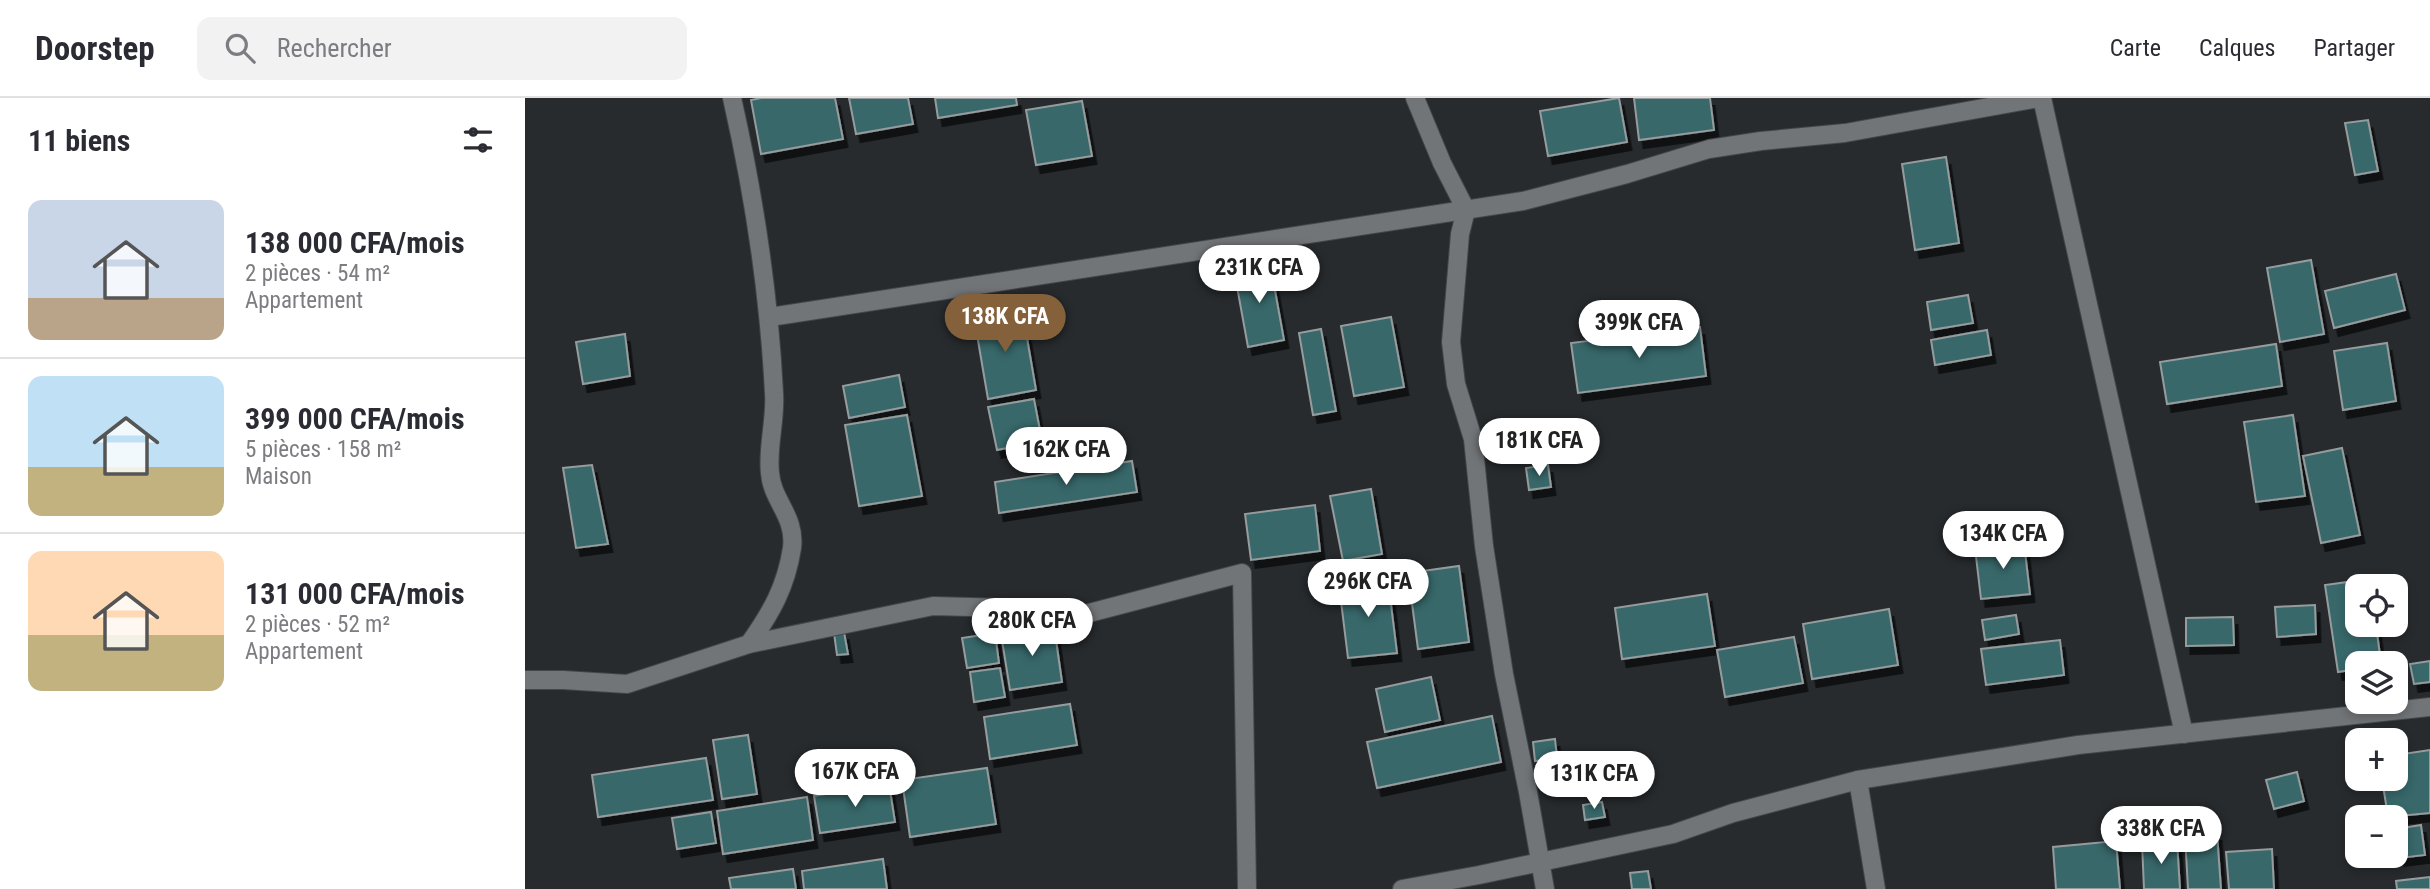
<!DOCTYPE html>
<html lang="fr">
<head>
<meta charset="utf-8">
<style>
	body { margin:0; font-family:"Roboto Condensed",sans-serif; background:#f2f2f3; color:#2b2b33; height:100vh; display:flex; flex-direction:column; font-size:26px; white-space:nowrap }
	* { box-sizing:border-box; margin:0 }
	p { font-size:23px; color:#7c7c81 }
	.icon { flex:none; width:38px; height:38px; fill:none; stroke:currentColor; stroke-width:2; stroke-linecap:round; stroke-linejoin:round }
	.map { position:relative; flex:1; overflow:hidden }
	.sheet { display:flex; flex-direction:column; background:#fff; width:525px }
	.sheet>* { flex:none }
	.fabs { position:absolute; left:1820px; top:476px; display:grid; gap:14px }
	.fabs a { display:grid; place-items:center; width:63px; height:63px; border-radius:14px; background:#fff; box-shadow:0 4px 10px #0003; font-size:35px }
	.price { position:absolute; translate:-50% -60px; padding:0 16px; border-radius:24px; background:#fff; color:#222; font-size:23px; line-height:46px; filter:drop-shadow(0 2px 4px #0008) }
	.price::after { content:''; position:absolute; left:50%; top:42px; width:21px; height:16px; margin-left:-10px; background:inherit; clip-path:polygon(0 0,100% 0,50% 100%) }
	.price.current { background:#85613b; color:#fff }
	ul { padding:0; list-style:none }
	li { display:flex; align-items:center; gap:21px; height:175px; padding:0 28px }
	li+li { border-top:2px solid #e1e1e2 }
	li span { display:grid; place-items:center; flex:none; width:196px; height:140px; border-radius:14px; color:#555 }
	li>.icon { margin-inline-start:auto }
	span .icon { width:84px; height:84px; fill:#fffc; stroke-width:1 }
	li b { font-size:30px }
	h2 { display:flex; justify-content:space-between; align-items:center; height:84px; padding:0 28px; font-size:30px }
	header { display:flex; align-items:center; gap:42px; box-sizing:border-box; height:98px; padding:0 35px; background:#fff; border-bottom:2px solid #e1e1e2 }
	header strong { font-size:33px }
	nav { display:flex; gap:38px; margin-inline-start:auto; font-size:24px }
	.search { width:490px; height:63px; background:#f2f2f3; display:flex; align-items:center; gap:18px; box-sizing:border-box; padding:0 24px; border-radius:14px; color:#7c7c81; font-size:26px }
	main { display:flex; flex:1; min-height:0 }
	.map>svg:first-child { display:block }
	.building { fill:#37686b; stroke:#969c9d; stroke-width:2; filter:url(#shadow) }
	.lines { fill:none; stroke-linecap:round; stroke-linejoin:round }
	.minor-casing { stroke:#434749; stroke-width:20 }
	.minor { stroke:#717578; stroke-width:18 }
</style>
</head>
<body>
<header>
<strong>Doorstep</strong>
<div class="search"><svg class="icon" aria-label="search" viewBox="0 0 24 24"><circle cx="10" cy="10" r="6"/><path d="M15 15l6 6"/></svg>Rechercher</div>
<nav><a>Carte</a><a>Calques</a><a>Partager</a></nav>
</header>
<main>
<section class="sheet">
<h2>11 biens<svg class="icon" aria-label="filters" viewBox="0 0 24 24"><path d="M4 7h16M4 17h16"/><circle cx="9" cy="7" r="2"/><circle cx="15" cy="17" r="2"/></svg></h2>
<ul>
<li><span style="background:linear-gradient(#c9d6e8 70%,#b9a48a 0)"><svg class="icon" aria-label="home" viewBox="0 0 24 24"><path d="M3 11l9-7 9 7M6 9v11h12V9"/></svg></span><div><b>138 000 CFA/mois</b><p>2 pièces · 54 m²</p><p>Appartement</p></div></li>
<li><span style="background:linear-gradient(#bfe0f5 65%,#c2b280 0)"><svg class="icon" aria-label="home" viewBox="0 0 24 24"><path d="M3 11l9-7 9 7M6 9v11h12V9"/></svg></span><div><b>399 000 CFA/mois</b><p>5 pièces · 158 m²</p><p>Maison</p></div></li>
<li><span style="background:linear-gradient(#ffd9b3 60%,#c2b280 0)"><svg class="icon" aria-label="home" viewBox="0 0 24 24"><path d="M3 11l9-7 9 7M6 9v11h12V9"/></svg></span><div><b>131 000 CFA/mois</b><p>2 pièces · 52 m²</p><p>Appartement</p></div></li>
</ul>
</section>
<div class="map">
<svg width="1905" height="791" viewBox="0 0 1905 791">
	<defs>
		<filter id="shadow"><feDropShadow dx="4.5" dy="8" stdDeviation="0" flood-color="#0009"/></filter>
	</defs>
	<rect width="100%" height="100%" fill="#272b2e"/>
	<g class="building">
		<path d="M236 0H310L318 41 236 56 226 2Z"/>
		<path d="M324 0H383L388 26 331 36Z"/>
		<path d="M410 0H491L492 7 413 20Z"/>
		<path d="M1094 0 1102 44 1023 58 1015 13Z"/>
		<path d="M1109 0H1185L1189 32 1114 42Z"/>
		<path d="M557 3 567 58 511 67 501 12Z"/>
		<path d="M1843 22 1853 73 1830 77 1820 25Z"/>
		<path d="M1421 59 1434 145 1390 152 1377 66Z"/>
		<path d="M1786 162 1799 236 1755 244 1742 170Z"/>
		<path d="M745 165 759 242 723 249 709 172Z"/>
		<path d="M1871 176 1880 212 1809 230 1800 193Z"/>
		<path d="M1443 197 1448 225 1406 232 1402 204Z"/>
		<path d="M497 211 511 292 463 301 449 219Z"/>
		<path d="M866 219 879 289 829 298 816 228Z"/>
		<path d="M1175 229 1181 278 1053 295 1046 245Z"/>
		<path d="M796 231 811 313 788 317 774 235Z"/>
		<path d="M1462 232 1466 257 1410 267 1406 242Z"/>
		<path d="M100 236 105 278 58 286 51 244Z"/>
		<path d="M1862 245 1871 303 1818 312 1809 253Z"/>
		<path d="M1751 246 1757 288 1642 306 1635 264Z"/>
		<path d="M374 277 380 309 324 320 318 288Z"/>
		<path d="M509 301 517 343 472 352 463 309Z"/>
		<path d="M382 317 397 398 334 408 320 327Z"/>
		<path d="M1768 317 1780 398 1731 404 1719 324Z"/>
		<path d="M1817 350 1835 437 1796 445 1778 358Z"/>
		<path d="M607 363 612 394 474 415 470 384Z"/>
		<path d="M67 367 83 446 51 450 38 370Z"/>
		<path d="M1023 367 1026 389 1004 392 1001 370Z"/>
		<path d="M846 391 857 456 818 463 805 398Z"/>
		<path d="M790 407 795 453 726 462 720 416Z"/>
		<path d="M1499 445 1505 496 1456 501 1450 450Z"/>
		<path d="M934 468 944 544 893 551 883 475Z"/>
		<path d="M1844 481 1845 488H1832V527H1851L1856 565H1832V571L1813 574 1800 487Z"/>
		<path d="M863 482 872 555 823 560 814 487Z"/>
		<path d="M1182 496 1190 548 1097 561 1090 510Z"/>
		<path d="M1790 507 1791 536 1752 539 1750 509Z"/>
		<path d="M1364 511 1373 567 1287 581 1278 526Z"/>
		<path d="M1491 517 1494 536 1460 542 1457 522Z"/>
		<path d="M1708 519 1709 547 1661 548V520Z"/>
		<path d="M529 528 537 584 485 592 476 536Z"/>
		<path d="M319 534 323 556 312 557 309 535Z"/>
		<path d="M470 535 474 565 442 570 437 540Z"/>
		<path d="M1269 539 1278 585 1200 599 1192 552Z"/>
		<path d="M1535 542 1539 577 1461 587 1456 551Z"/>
		<path d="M1905 563V584L1889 586 1885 566Z"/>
		<path d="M475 570 480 599 449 604 445 574Z"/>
		<path d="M906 579 915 622 860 634 851 591Z"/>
		<path d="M545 606 552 647 465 661 459 619Z"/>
		<path d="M967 618 976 664 852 690 842 644Z"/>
		<path d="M223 637 232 696 197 701 188 642Z"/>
		<path d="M1030 641 1032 660 1010 663 1008 644Z"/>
		<path d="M1905 652V715L1863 719 1857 681H1871V657Z"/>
		<path d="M297 655 301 686 283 689 279 658Z"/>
		<path d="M181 660 188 702 73 719 67 677Z"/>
		<path d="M462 670 471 726 385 739 377 682Z"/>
		<path d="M1772 674 1779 703 1749 711 1741 682Z"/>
		<path d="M364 686 370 724 295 735 289 698Z"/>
		<path d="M282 699 288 742 198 756 192 713Z"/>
		<path d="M1077 704 1080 719 1060 722 1058 707Z"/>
		<path d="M186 714 191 745 152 751 147 720Z"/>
		<path d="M1896 727 1900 757 1875 760 1871 731Z"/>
		<path d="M1692 735 1696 791H1663L1660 737Z"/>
		<path d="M1591 743 1595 791H1531L1528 749Z"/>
		<path d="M1652 743 1655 791H1619L1617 745Z"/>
		<path d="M1747 751 1749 791H1704L1701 754Z"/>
		<path d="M358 761 362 791H279L277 773Z"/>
		<path d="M268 771 271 791H206L204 780Z"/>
		<path d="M1123 773 1126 791H1107L1105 775Z"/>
		<path d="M1905 779V791H1872L1871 783Z"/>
	</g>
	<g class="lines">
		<g class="minor-casing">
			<g id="minor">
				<path d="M207 0C229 97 244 196 249 295 251 322 242 349 245 375 247 403 271 418 267 450 261 489 246 515 224 546"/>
				<path d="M890 0 917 65 941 112 935 136 926 244 931 286 948 341 959 448 979 576 1003 694 1020 791"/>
				<path d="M1517 0 1659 636"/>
				<path d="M245 219 998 103 1102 76 1184 51 1236 43 1320 35 1514 0"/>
				<path d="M0 582H38L102 586 224 546 408 508 516 511 549 519 717 475 722 791"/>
				<path d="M1333 682 1351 791"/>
				<path d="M877 791 954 777 1148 736 1208 715 1333 682 1553 647 1905 609"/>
			</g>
		</g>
		<use href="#minor" class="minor"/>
	</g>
</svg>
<div class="fabs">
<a><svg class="icon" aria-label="locate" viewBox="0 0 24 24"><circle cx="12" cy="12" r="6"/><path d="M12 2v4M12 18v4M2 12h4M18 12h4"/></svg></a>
<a><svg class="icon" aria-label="layers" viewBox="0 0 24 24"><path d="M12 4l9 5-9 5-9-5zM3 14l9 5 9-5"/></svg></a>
<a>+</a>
<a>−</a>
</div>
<b class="price" style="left:734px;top:207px">231K CFA</b>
<b class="price current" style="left:480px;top:256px">138K CFA</b>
<b class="price" style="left:1114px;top:262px">399K CFA</b>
<b class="price" style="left:1014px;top:380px">181K CFA</b>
<b class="price" style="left:541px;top:389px">162K CFA</b>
<b class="price" style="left:1478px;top:473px">134K CFA</b>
<b class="price" style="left:843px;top:521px">296K CFA</b>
<b class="price" style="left:507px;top:560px">280K CFA</b>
<b class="price" style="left:330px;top:711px">167K CFA</b>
<b class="price" style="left:1069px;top:713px">131K CFA</b>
<b class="price" style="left:1636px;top:768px">338K CFA</b>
</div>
</main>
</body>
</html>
